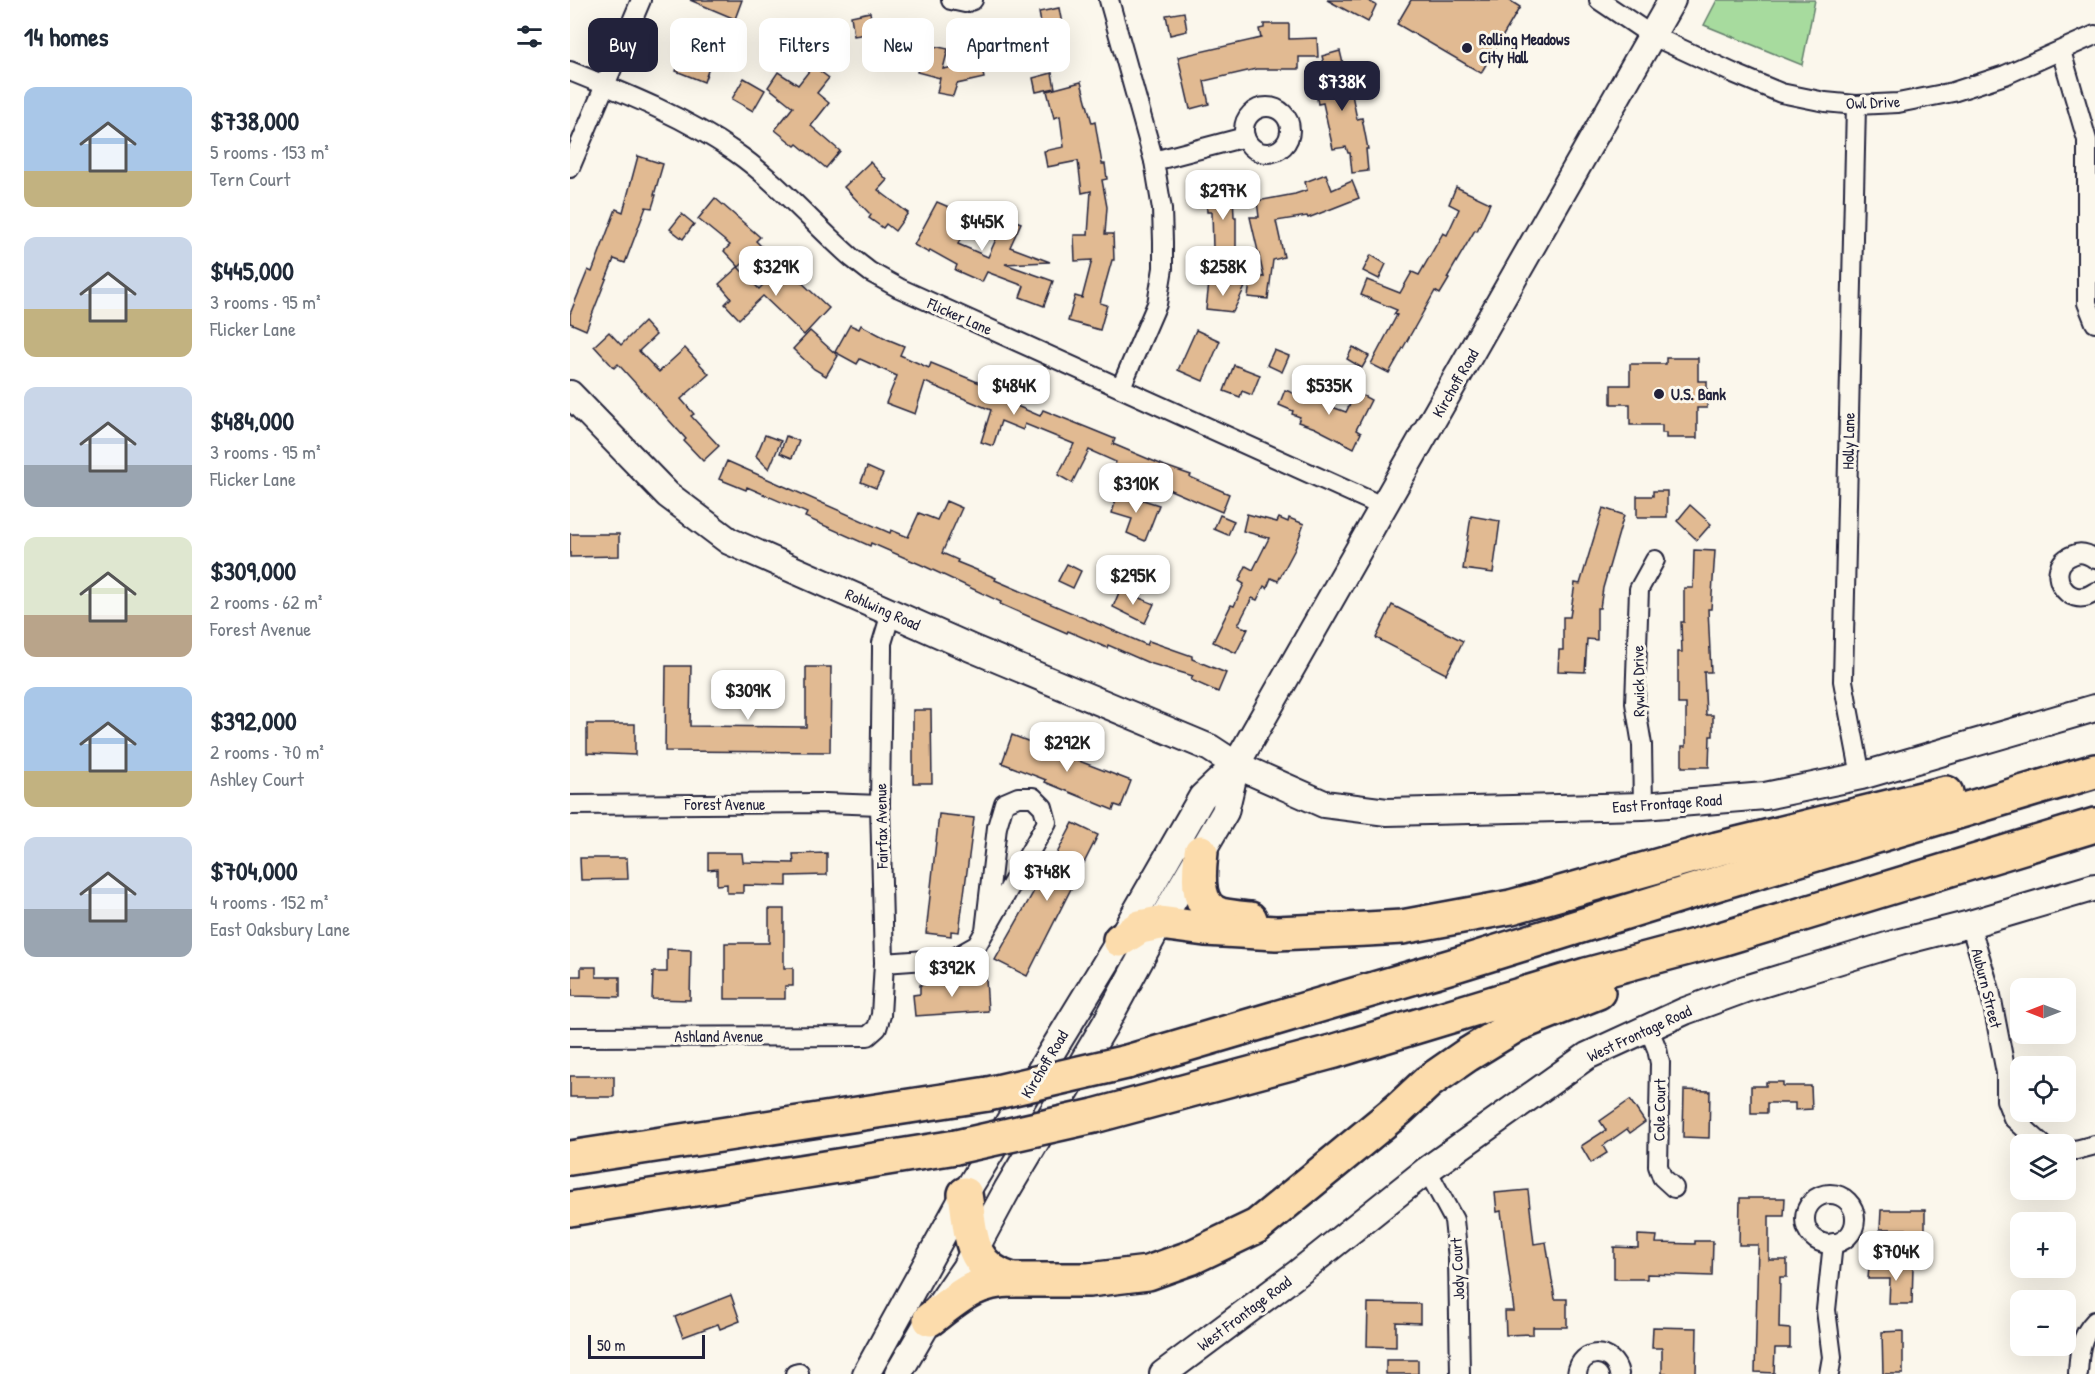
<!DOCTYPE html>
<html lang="en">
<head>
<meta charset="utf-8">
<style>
	body { margin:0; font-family:"Patrick Hand",sans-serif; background:#f2f2f3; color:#1f2937; height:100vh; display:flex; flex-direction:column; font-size:22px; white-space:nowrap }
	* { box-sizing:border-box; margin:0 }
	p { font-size:20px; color:#747a83 }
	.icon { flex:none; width:33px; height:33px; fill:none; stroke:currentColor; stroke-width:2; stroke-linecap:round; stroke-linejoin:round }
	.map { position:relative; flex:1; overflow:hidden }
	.sheet { display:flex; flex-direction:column; background:#fff; width:570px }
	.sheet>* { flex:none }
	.hud { position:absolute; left:18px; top:18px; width:570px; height:54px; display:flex; gap:12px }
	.needle { width:39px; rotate:270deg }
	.tools { position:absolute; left:1440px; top:978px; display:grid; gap:12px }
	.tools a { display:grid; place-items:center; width:66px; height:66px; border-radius:12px; background:#fff; box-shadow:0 6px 24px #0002; font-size:30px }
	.scale { position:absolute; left:18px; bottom:15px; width:117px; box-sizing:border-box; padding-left:6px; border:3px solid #22223b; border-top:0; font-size:16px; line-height:21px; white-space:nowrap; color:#22223b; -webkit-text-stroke:4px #fbf7ec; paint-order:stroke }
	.price { position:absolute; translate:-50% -51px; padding:0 14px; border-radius:12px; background:#fff; color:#222; font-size:20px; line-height:39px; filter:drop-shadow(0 2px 3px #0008) }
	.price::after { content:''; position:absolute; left:50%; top:36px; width:18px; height:14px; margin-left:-9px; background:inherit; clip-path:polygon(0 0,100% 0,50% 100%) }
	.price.selected { background:#22223b; color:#fff }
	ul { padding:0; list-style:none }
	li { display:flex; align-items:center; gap:18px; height:150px; padding:0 24px }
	li span { display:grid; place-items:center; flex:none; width:168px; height:120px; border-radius:12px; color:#555 }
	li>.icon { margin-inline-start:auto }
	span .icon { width:72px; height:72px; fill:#fffc; stroke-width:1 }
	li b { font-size:26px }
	h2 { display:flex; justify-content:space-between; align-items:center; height:72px; padding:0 24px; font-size:26px }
	.pill { padding:0 21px; border-radius:12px; background:#fff; box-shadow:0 6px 24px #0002; font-size:21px; line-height:54px }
	.pill.selected { background:#22223b; color:#fff }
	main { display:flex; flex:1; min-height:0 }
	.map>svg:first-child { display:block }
	.green { fill:#a7db9e; stroke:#647e6c; stroke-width:1.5 }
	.building { fill:#e1ba92; stroke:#22223b; stroke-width:1.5 }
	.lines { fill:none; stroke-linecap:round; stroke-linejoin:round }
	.street-casing { stroke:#22223b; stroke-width:22 }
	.secondary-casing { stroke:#22223b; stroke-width:30 }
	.highway-casing { stroke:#22223b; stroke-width:38 }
	.street { stroke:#fbf7ec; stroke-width:18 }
	.secondary { stroke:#fbf7ec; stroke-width:26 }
	.highway { stroke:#fcdcac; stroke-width:33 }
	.highway-bridge-casing { stroke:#22223b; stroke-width:38; stroke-linecap:butt }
	.highway-bridge { stroke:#fcdcac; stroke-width:33 }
	.poi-dot { fill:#22223b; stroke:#fbf7ec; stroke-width:2 }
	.labels { text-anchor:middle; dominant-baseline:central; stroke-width:6; stroke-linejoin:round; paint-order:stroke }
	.poi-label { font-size:16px; font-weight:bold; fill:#22223b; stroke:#fbf7ec; text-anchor:start }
	.street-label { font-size:16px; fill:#22223b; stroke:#fbf7ec }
</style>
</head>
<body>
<main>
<section class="sheet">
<h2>14 homes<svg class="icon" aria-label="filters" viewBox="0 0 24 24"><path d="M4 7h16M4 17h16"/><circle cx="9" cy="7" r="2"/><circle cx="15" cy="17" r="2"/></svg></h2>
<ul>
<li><span style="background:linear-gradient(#a9c7e8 70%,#c2b280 0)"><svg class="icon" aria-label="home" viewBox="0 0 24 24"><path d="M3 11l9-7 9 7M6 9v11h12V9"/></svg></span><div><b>$738,000</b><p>5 rooms · 153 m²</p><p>Tern Court</p></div></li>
<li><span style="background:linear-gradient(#c9d6e8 60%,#c2b280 0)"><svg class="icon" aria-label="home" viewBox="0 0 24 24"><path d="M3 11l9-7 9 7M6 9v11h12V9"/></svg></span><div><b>$445,000</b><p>3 rooms · 95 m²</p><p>Flicker Lane</p></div></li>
<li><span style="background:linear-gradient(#c9d6e8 65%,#9aa5b1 0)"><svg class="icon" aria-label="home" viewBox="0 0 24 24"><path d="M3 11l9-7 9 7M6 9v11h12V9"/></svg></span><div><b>$484,000</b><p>3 rooms · 95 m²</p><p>Flicker Lane</p></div></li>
<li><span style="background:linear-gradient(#dfe7d0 65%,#b9a48a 0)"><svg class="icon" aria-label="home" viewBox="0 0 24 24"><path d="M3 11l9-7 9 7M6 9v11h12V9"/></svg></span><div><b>$309,000</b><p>2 rooms · 62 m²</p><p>Forest Avenue</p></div></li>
<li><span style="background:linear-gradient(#a9c7e8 70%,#c2b280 0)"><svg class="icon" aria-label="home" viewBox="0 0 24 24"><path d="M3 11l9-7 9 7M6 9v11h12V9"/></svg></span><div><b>$392,000</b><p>2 rooms · 70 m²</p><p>Ashley Court</p></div></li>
<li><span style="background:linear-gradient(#c9d6e8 60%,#9aa5b1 0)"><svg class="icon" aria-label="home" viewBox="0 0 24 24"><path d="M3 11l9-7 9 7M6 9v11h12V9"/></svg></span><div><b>$704,000</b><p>4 rooms · 152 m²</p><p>East Oaksbury Lane</p></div></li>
</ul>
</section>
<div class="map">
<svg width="1525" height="1374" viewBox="0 0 1525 1374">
	<rect width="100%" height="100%" fill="#fbf7ec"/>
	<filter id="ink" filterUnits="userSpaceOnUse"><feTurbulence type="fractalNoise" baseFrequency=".0167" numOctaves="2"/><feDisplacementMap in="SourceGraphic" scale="12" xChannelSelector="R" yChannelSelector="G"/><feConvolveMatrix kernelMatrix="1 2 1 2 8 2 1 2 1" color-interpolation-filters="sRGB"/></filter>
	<g filter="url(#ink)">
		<path class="green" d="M1147 0H1245L1232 65 1134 25Z"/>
		<g class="building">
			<path d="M120 0H172L165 19Z"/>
			<path d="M757 0H797L806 5 798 22Z"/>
			<path d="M841 0H939L950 7 911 73 827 24Z"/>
			<path d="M489 8 498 56 480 59 478 47H475L469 12Z"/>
			<path d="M300 12 303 33 284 36 281 16Z"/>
			<path d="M614 12 617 31 600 35 596 15Z"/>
			<path d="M333 23 346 35 317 65 301 50 325 24 329 28Z"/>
			<path d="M694 24H719V39L747 38 748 57H729V69H686L634 81 639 104 620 109 608 57 691 38 689 29 694 28Z"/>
			<path d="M130 31 150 37 134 82 106 71 112 54 120 57Z"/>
			<path d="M437 32 442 58 429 60 430 66 412 69 414 78 387 84 383 96 367 93 370 78 347 72 354 44 378 49 373 69 408 63 405 44 423 41 422 35Z"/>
			<path d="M770 51 776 76 778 75 787 119 792 118 798 149H796L798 171 782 173 780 153H778L776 147 763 149 753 103 748 104 744 82 758 79 752 56Z"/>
			<path d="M243 66 259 78 247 93 259 103 241 126 270 151 256 168 227 144 225 146 205 130 223 107 198 87 208 72 228 85Z"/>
			<path d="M482 73 485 88 466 92 463 78Z"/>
			<path d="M174 78 195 90 183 111 162 99Z"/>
			<path d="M511 82 522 123 525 122 532 164H535L537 179 532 180 537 207 535 234H543L544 260H542L530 303 537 305 530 330 498 321 505 296 512 298 522 260 505 261 504 235H518L521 191 512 193 508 161 477 167 474 151 494 147 490 116 484 118 477 91Z"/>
			<path d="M68 156 93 164 84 195H86L82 208 76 207 55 263 44 259 16 330 0 323V314L18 270 22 272 46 209 53 212Z"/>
			<path d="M300 162 317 180 308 190 338 213 325 231 316 224 313 228 299 218 301 215 274 187Z"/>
			<path d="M756 174 762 190 782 181 789 198 738 218 737 216 706 221 714 257 703 260 698 299 678 297 681 275 694 277 680 217H689L687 201 725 194 737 190 735 182Z"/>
			<path d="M886 187 920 203 907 231 905 230 877 278 879 279 870 294 865 291 819 373 801 364 827 315 824 314 827 310 791 295 797 280 830 293 842 272 849 275 873 233 877 235 889 209 879 204Z"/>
			<path d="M663 194 664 217H666V249H643L642 212H637L636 195Z"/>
			<path d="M145 198 190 237 186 241 191 246 169 267 154 251 160 245 128 219Z"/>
			<path d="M367 202 400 216 388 244 418 257 436 217 451 223 440 247 480 262 435 264 483 281 474 306 450 297 454 286 417 272 412 282 385 270 387 265 360 250 359 253 344 245Z"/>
			<path d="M112 214 124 224 113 239 100 229Z"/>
			<path d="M801 255 816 264 809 279 793 271Z"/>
			<path d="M213 265 259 308 234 335 193 296 169 319 155 304 161 298 149 284 168 267 189 289Z"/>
			<path d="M639 283 675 287 663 312 636 309Z"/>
			<path d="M74 322 86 335 69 351 89 372 115 348 139 374 111 399 124 414 121 416 149 446 133 461 114 441 116 439 48 364 44 368 24 346 39 332 51 345Z"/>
			<path d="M280 325 289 329 291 325 317 339 334 346 330 355 359 368 361 363 422 388 419 394 470 416 473 410 518 428 545 439 543 444 595 466 621 475 620 477 659 494 652 512 544 466 546 462 519 450 502 483 488 475 504 444 455 424 453 430 431 421 423 446 411 442 421 410 355 382 345 414 316 403 327 376 290 359 287 364 265 352Z"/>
			<path d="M626 330 650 341 633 381 608 370Z"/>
			<path d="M240 331 268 356 256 376 244 369 223 349Z"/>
			<path d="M783 347 799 356 792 368 777 359Z"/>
			<path d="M704 350 719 356 712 372 697 365Z"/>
			<path d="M1096 358H1128V381H1137V408H1127V438H1096V433H1092V425H1060V404H1041V385H1060V364H1096Z"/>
			<path d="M664 365 690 375 682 395 672 391 670 397 654 391Z"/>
			<path d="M715 390 776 412 786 392 801 400 786 430 791 433 784 448 745 428 728 422 730 417 722 414 723 411 709 405Z"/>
			<path d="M195 435 211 441 199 469 186 456Z"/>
			<path d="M216 436 229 441 222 458 210 453Z"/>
			<path d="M157 461 320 533 321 530 338 537 349 513 367 520 376 501 392 508 372 553 388 560 387 562 426 578 425 580 577 645 579 641 622 656V659L656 673 648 692 621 680 623 676 579 663 538 645 537 648 498 631 497 633 430 604 431 602 354 566 301 543 300 546 235 517 237 513 177 487 176 490 149 479Z"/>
			<path d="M297 467 313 474 306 488 291 482Z"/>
			<path d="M1083 491H1097V517H1067V496H1083Z"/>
			<path d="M548 492 589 505 575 541 557 533 562 519 542 513Z"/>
			<path d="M1120 505 1141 524 1127 540 1107 521Z"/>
			<path d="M1033 508 1054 515 1033 588 1030 608H1027V640L1017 639 1015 672 988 671 989 650H993V617H1000L1005 583 1010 584Z"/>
			<path d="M677 514 707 522 709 518 718 522 719 518 734 524 725 549 708 581 701 578 697 588 694 586 687 600 682 598 668 625 678 629 666 653 643 642 661 605 664 606 674 584 669 581 676 566 683 570 699 538 673 531Z"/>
			<path d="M650 515 664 521 658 535 644 529Z"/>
			<path d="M901 516 930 521 923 573 893 569Z"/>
			<path d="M0 534H49V556L0 557Z"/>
			<path d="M1124 550 1145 551 1141 609H1138L1141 672H1134L1136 715H1143V736H1140L1139 767H1112V746H1116V704H1108V652H1112L1111 622H1114V588H1123Z"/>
			<path d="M497 564 511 571 503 588 488 581Z"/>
			<path d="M550 590 584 604 575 623 543 607Z"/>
			<path d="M822 605 893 641 876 674 806 638Z"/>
			<path d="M96 666H121L120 726 236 727V667H261L260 752 95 751Z"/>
			<path d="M343 710H361L362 783H343Z"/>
			<path d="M17 724H65V755L17 753Z"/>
			<path d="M442 735 561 781 551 807 545 805 543 810 475 782 476 780 432 763Z"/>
			<path d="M369 814 404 818 389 932 381 931V936L356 933Z"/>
			<path d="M503 823 528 835 457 976 425 960 472 877 474 878Z"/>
			<path d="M138 853H172L173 862 224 863 223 854 257 853V875L217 876V886L173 885V893H157V884L147 885V869L138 870Z"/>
			<path d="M10 858H57L58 879 11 880Z"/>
			<path d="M199 909H214V968H223V986H215V999H155V943H199Z"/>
			<path d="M97 949 121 950 120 1000 82 999 83 972H97Z"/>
			<path d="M11 967H26V977H50V997L2 996V976H11Z"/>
			<path d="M416 979 418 1011 345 1016 343 995 350 994V985Z"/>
			<rect x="0" y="1076" width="44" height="21"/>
			<path d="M1196 1082H1213V1086H1241L1242 1109 1225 1110V1103H1197V1113H1181V1086H1196Z"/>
			<path d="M1114 1090 1140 1091 1139 1138 1113 1137Z"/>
			<path d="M1060 1100 1075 1122 1060 1133 1057 1129 1033 1146 1037 1153 1021 1163 1011 1146 1036 1130 1030 1121Z"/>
			<path d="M958 1190 964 1244 976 1242 985 1299H997V1327H963V1334L936 1335 935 1311H944L931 1211 927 1212 925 1193Z"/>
			<path d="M1170 1198H1215L1214 1216H1199V1260H1217V1277H1210L1209 1328 1220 1329V1348H1205L1204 1373 1185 1372 1188 1245H1169Z"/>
			<path d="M1311 1210H1355V1245H1335L1336 1229H1310Z"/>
			<path d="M1068 1235 1087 1236 1086 1243 1125 1244V1241H1143L1142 1276 1077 1274V1279H1044V1247L1068 1248Z"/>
			<path d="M1299 1266H1343L1342 1304H1319L1320 1279H1298Z"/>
			<path d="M161 1295 170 1321 150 1329 148 1324 113 1337 105 1317Z"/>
			<path d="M798 1303 850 1304V1323L826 1322V1347L797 1346Z"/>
			<path d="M1083 1327 1127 1328 1126 1374H1092V1348H1082Z"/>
			<path d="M1333 1331V1374H1313L1312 1332Z"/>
			<rect x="816" y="1360" width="32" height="14"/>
		</g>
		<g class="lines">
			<g class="street-casing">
				<g id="street">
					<path d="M381 0 395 3 403 0"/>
					<path d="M539 0 584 161 592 209 593 242V268L587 304 551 387"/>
					<path d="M1029 0 1081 35 1163 73 1211 93 1255 102 1286 105 1328 103 1383 92 1435 75 1525 35"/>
					<path d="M1491 51 1517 140V303L1525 323"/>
					<path d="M0 71C57 94 115 117 165 152 208 182 243 224 282 258L300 272 329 288 814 507"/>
					<path d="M1286 105 1273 681 1291 776"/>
					<circle cx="697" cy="130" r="23"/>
					<path d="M584 161 675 137"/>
					<path d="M0 168 71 0"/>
					<path d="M1525 559C1518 554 1511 551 1503 555 1472 566 1496 613 1525 592"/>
					<path d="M0 805 255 803 310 805"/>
					<path d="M1073 806 1072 745 1065 703 1069 589 1085 560"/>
					<path d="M1400 924 1420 990 1436 1073V1100L1443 1118 1472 1144"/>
					<path d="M314 963 384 958 407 945 415 931 477 822 473 807 463 797H448L434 803 427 827 415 931"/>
					<path d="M1078 1027 1087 1049 1090 1063 1088 1166 1092 1177 1104 1188"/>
					<path d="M0 1037 298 1036 307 1028 311 1015 314 963 310 805 312 651V643L321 613"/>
					<path d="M1496 1149 1506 1150 1525 1145"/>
					<path d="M857 1170 884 1220 888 1259 890 1374"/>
					<circle cx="1260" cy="1219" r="25"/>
					<path d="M225 1374 229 1373"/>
					<path d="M1007 1374C1010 1347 1044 1348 1049 1374"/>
					<path d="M1259 1374 1262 1357 1256 1310 1263 1243"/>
					<path d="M1508 1374C1509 1354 1510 1336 1525 1321"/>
				</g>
			</g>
			<g class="secondary-casing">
				<g id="secondary">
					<path d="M0 394 98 495 159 541 401 648 640 748 666 765 754 804 817 812 1073 806 1195 796 1291 776 1525 708"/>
					<path d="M296 1374 395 1194 550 940 632 797 666 765"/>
					<path d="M328 1374 360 1319 395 1268 437 1190 536 1023 590 923 655 812 666 765 1102 0"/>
					<path d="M593 1374 728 1273 857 1170 1017 1056 1115 1011 1175 989 1330 942 1400 924 1525 887"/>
				</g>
			</g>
			<g class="highway-casing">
				<g id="highway">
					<path d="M631 852C629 874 624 908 651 915 660 917 671 918 680 919"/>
					<path d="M550 940 570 927 590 923 635 929 706 933 797 929 832 927 941 907 1147 849 1376 793"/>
					<path d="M557 1062 882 966 1152 882 1525 771"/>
					<path d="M524 1116 765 1051 1016 975 1151 939 1525 825"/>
					<path d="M0 1158 418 1094"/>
					<path d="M395 1194C402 1234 397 1266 442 1280H519L578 1273 620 1258 687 1226 829 1109 858 1082 897 1055 946 1025 1028 992"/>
					<path d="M0 1209 386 1147"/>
					<path d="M360 1319C387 1298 406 1280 442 1280"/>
				</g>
			</g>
			<use href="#street" class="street"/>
			<use href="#secondary" class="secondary"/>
			<use href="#highway" class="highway"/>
			<g class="highway-bridge-casing">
				<g id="highway-bridge">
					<path d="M418 1094 557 1062"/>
					<path d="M386 1147 524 1116"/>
				</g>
			</g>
			<use href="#highway-bridge" class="highway-bridge"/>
		</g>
	</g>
	<g class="poi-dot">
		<circle cx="897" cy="48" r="6"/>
		<circle cx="1089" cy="394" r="6"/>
	</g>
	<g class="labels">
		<g class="poi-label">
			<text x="909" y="39">Rolling Meadows<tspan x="909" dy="18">City Hall</tspan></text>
			<text x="1101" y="394">U.S. Bank</text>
		</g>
		<g class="street-label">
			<text transform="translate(1303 102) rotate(-2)">Owl Drive</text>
			<text transform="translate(390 316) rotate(24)">Flicker Lane</text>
			<text transform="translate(885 383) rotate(-60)">Kirchoff Road</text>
			<text transform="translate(1278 441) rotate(-89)">Holly Lane</text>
			<text transform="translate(313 609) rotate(24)">Rohlwing Road</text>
			<text transform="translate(1068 681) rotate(-91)">Rywick Drive</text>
			<text transform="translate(1097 803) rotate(-4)">East Frontage Road</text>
			<text x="155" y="804">Forest Avenue</text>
			<text transform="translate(311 826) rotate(-91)">Fairfax Avenue</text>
			<text transform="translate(1417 988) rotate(76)">Auburn Street</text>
			<text transform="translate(1069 1033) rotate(-25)">West Frontage Road</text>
			<text x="149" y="1036">Ashland Avenue</text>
			<text transform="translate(474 1064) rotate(-59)">Kirchoff Road</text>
			<text transform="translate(1089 1110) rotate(-89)">Cole Court</text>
			<text transform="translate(887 1269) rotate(-93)">Jody Court</text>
			<text transform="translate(674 1313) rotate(-37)">West Frontage Road</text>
		</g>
	</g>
</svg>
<div class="tools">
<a><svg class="needle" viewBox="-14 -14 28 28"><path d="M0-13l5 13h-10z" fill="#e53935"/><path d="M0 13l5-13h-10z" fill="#747a83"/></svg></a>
<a><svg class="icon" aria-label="locate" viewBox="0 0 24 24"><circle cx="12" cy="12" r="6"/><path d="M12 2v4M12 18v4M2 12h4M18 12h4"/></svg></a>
<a><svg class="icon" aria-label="layers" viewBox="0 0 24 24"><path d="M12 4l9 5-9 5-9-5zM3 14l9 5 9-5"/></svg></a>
<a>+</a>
<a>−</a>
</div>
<div class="scale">50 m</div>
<b class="price selected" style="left:772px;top:112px">$738K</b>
<b class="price" style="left:653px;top:221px">$297K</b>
<b class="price" style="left:412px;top:252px">$445K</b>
<b class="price" style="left:206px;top:297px">$329K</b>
<b class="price" style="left:653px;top:297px">$258K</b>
<b class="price" style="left:444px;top:416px">$484K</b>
<b class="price" style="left:759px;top:416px">$535K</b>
<b class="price" style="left:566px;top:514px">$310K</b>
<b class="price" style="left:563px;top:606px">$295K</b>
<b class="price" style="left:178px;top:721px">$309K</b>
<b class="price" style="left:497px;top:773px">$292K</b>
<b class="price" style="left:477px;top:902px">$748K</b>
<b class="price" style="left:382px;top:998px">$392K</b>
<b class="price" style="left:1326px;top:1282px">$704K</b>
<div class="hud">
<a class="pill selected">Buy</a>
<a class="pill">Rent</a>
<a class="pill">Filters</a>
<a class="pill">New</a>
<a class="pill">Apartment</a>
</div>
</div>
</main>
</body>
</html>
